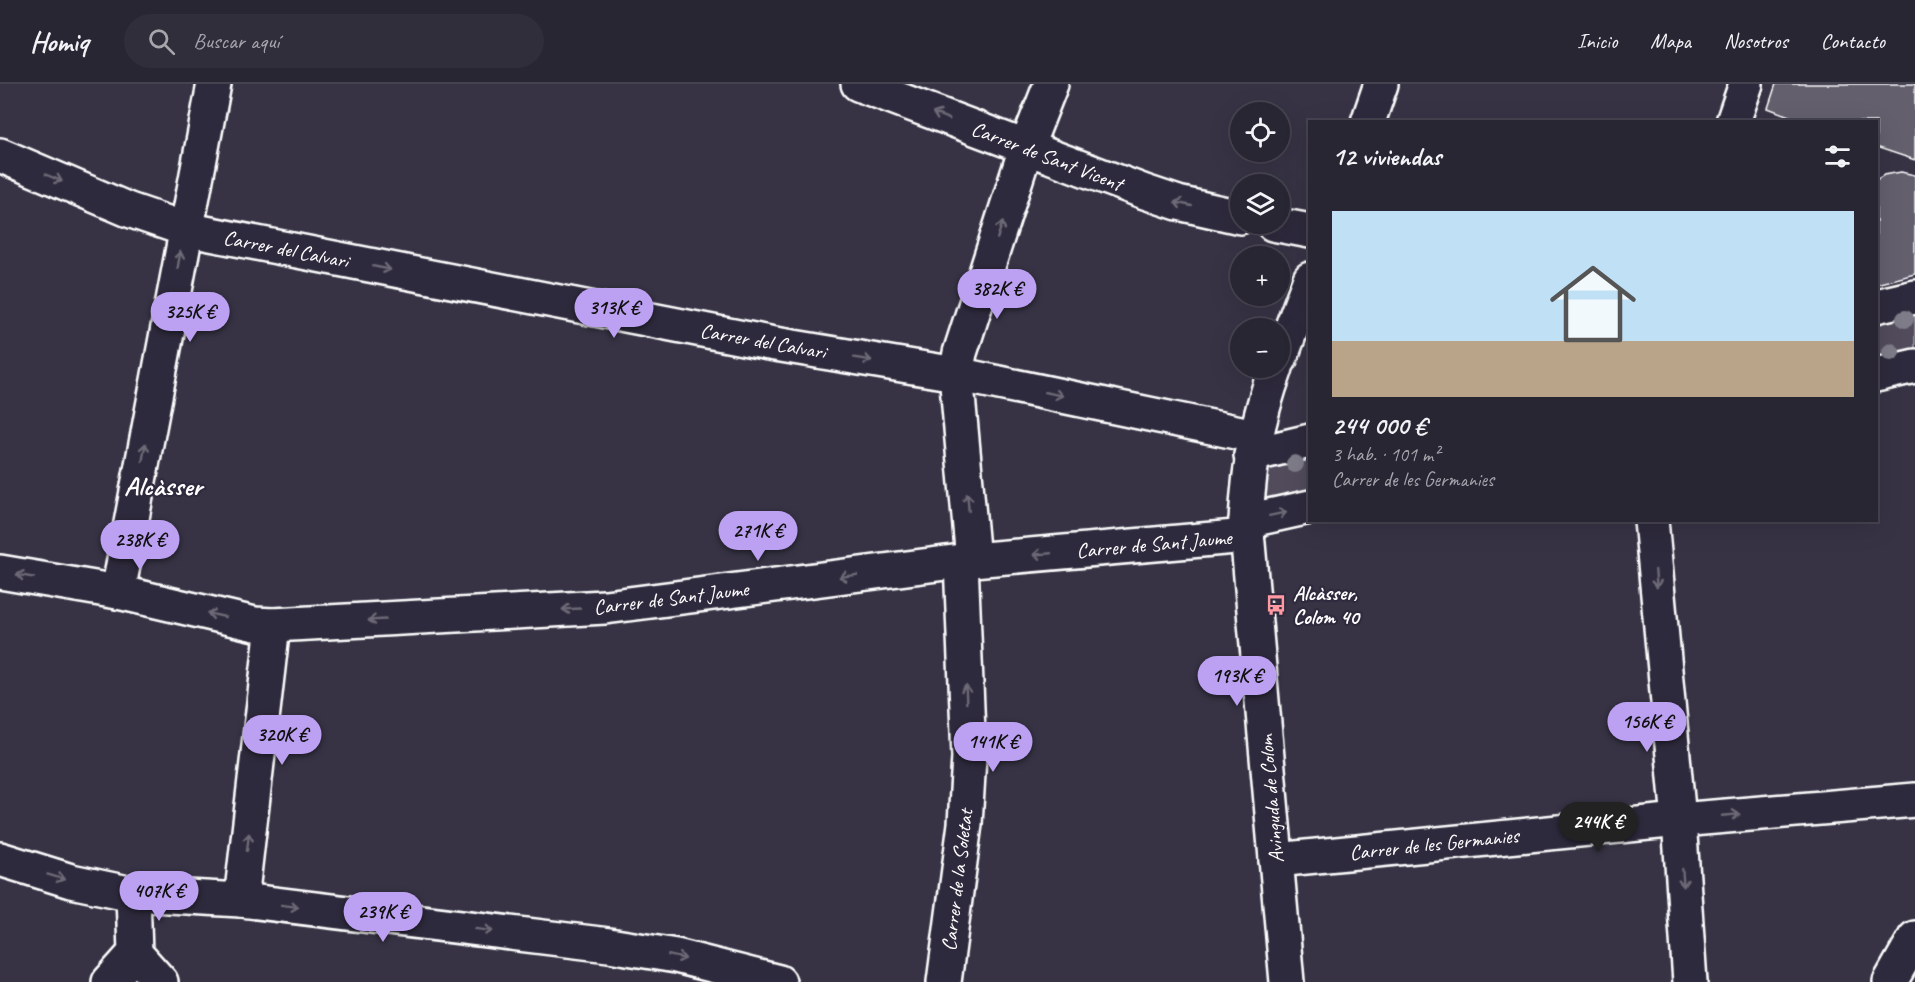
<!DOCTYPE html>
<html lang="es">
<head>
<meta charset="utf-8">
<style>
	body { margin:0; font-family:Caveat,sans-serif; background:#312e3c; color:#f1f3f6; height:100vh; display:flex; flex-direction:column; font-size:22px; white-space:nowrap }
	* { box-sizing:border-box; margin:0 }
	p { font-size:20px; color:#a5a5ac }
	.icon { flex:none; width:33px; height:33px; fill:none; stroke:currentColor; stroke-width:2; stroke-linecap:round; stroke-linejoin:round }
	.map { position:relative; flex:1; overflow:hidden }
	.sheet { position:absolute; left:1308px; top:36px; width:570px; height:402px; display:flex; flex-direction:column; background:#292634; border-radius:0px; box-shadow:0 6px 24px #0002,0 0 0 2px #45434f }
	.sheet>* { flex:none }
	.fabs { position:absolute; left:1230px; top:18px; display:grid; gap:12px }
	.fabs a { display:grid; place-items:center; width:60px; height:60px; border-radius:50%; background:#292634; box-shadow:0 6px 24px #0002,0 0 0 2px #45434f; font-size:30px }
	.price { position:absolute; translate:-50% -51px; padding:0 14px; border-radius:21px; background:#bca0f2; color:#111; font-size:20px; line-height:39px; filter:drop-shadow(0 2px 3px #0008) }
	.price::after { content:''; position:absolute; left:50%; top:36px; width:18px; height:14px; margin-left:-9px; background:inherit; clip-path:polygon(0 0,100% 0,50% 100%) }
	.price.selected { background:#222; color:#fff }
	ul { padding:0; list-style:none }
	li { display:grid; align-content:center; gap:12px; height:318px; padding:0 24px }
	li+li { border-top:2px solid #45434f }
	li span { display:grid; place-items:center; height:186px; border-radius:0px; color:#555 }
	li>.icon { margin-inline-start:auto }
	span .icon { width:108px; height:108px; fill:#fffc; stroke-width:1 }
	li b { font-size:26px }
	h2 { display:flex; justify-content:space-between; align-items:center; height:72px; padding:0 24px; font-size:26px }
	header { display:flex; align-items:center; gap:36px; box-sizing:border-box; height:84px; padding:0 30px; background:#292634; border-bottom:2px solid #45434f }
	header strong { font-size:28px }
	nav { display:flex; gap:33px; margin-inline-start:auto; font-size:21px }
	.search { width:420px; height:54px; background:#312e3c; display:flex; align-items:center; gap:15px; box-sizing:border-box; padding:0 21px; border-radius:33px; color:#a5a5ac; font-size:22px }
	.map>svg:first-child { display:block }
	.green { fill:#514c5c; stroke:#a8a6ae; stroke-width:1.5 }
	.building { fill:#635f6d; stroke:#fff; stroke-width:1.5 }
	.lines { fill:none; stroke-linecap:round; stroke-linejoin:round }
	.minor-casing { stroke:#fff; stroke-width:38 }
	.minor { stroke:#2f2a3d; stroke-width:33 }
	.tree { fill:#7e7c88 }
	.oneway { stroke:#6d6a77 }
	.labels { text-anchor:middle; dominant-baseline:central; stroke-width:4.5; stroke-linejoin:round; paint-order:stroke }
	.street-label { font-size:21px; fill:#fff; stroke:#2f2a3d }
	.poi-label { font-size:21px; font-weight:bold; fill:#fff; stroke:#2f2a3d; text-anchor:start }
	.district-label { font-size:27px; font-weight:bold; fill:#fff; stroke:#2f2a3d }
</style>
</head>
<body>
<header>
<strong>Homiq</strong>
<div class="search"><svg class="icon" aria-label="search" viewBox="0 0 24 24"><circle cx="10" cy="10" r="6"/><path d="M15 15l6 6"/></svg>Buscar aquí</div>
<nav><a>Inicio</a><a>Mapa</a><a>Nosotros</a><a>Contacto</a></nav>
</header>
<div class="map">
<svg width="1915" height="898" viewBox="0 0 1915 898">
	<rect width="100%" height="100%" fill="#373345"/>
	<filter id="ink" filterUnits="userSpaceOnUse"><feTurbulence type="fractalNoise" baseFrequency=".0167" numOctaves="2"/><feDisplacementMap in="SourceGraphic" scale="12" xChannelSelector="R" yChannelSelector="G"/><feConvolveMatrix kernelMatrix="1 2 1 2 8 2 1 2 1" color-interpolation-filters="sRGB"/></filter>
	<g filter="url(#ink)">
		<g class="green">
			<path d="M1915 224V270L1877 279 1876 233Z"/>
			<path d="M1309 368V412L1262 423 1267 378Z"/>
		</g>
		<g class="building">
			<path d="M1776 0H1915V76L1876 63V38H1805L1768 24Z"/>
			<path d="M1901 88 1915 91V190L1876 200V96L1884 91Z"/>
		</g>
		<g class="lines">
			<g class="minor-casing">
				<g id="minor">
					<path d="M858 0 1145 108 1178 119 1240 133"/>
					<path d="M1368 38 1381 0"/>
					<path d="M1733 38 1746 0"/>
					<path d="M0 71 129 126 185 145 769 259 956 290 1255 352"/>
					<path d="M1273 140 1310 147"/>
					<path d="M1876 222 1915 213"/>
					<path d="M1280 275 1310 195"/>
					<path d="M1276 284C1257 336 1249 381 1246 437L1287 898"/>
					<path d="M1876 291 1915 282"/>
					<path d="M1251 371 1310 357"/>
					<path d="M1651 436 1679 736 1690 898"/>
					<path d="M1246 437 1310 423"/>
					<path d="M973 476 956 290 960 269 1026 64 1051 0"/>
					<path d="M0 488 118 508 255 540 273 541 605 523 961 477 1247 452"/>
					<path d="M118 508 214 0"/>
					<path d="M0 775 71 797 133 810 241 816 609 861 676 872 779 898"/>
					<path d="M1276 776 1679 736 1915 716"/>
					<path d="M133 810 135 869 161 898"/>
					<path d="M241 816 273 541"/>
					<path d="M109 898 135 869"/>
					<path d="M944 898 965 740 969 673 961 477"/>
					<path d="M1890 898 1915 854"/>
				</g>
			</g>
			<use href="#minor" class="minor"/>
		</g>
		<g class="tree">
			<circle cx="1905" cy="235" r="9"/>
			<circle cx="1891" cy="268" r="9"/>
			<circle cx="1295" cy="380" r="9"/>
		</g>
		<defs><path id="oneway-shaft" d="M-6 0H5M1.5-3L5.5 0L1.5 3" fill="none" stroke-width="1.6" stroke-linecap="round" stroke-linejoin="round" transform="scale(1.5)"/></defs>
		<g class="oneway">
			<use href="#oneway-shaft" transform="translate(941 32) rotate(-159)"/>
			<use href="#oneway-shaft" transform="translate(54 94) rotate(23)"/>
			<use href="#oneway-shaft" transform="translate(1183 120) rotate(-167)"/>
			<use href="#oneway-shaft" transform="translate(1000 146) rotate(-72)"/>
			<use href="#oneway-shaft" transform="translate(179 176) rotate(-80)"/>
			<use href="#oneway-shaft" transform="translate(382 184) rotate(11)"/>
			<use href="#oneway-shaft" transform="translate(863 275) rotate(9)"/>
			<use href="#oneway-shaft" transform="translate(1054 310) rotate(12)"/>
			<use href="#oneway-shaft" transform="translate(144 368) rotate(-80)"/>
			<use href="#oneway-shaft" transform="translate(968 418) rotate(-95)"/>
			<use href="#oneway-shaft" transform="translate(1278 430) rotate(-12)"/>
			<use href="#oneway-shaft" transform="translate(1042 470) rotate(175)"/>
			<use href="#oneway-shaft" transform="translate(25 492) rotate(-170)"/>
			<use href="#oneway-shaft" transform="translate(848 492) rotate(173)"/>
			<use href="#oneway-shaft" transform="translate(1656 495) rotate(85)"/>
			<use href="#oneway-shaft" transform="translate(571 525) rotate(177)"/>
			<use href="#oneway-shaft" transform="translate(216 531) rotate(-167)"/>
			<use href="#oneway-shaft" transform="translate(377 536) rotate(177)"/>
			<use href="#oneway-shaft" transform="translate(966 610) rotate(-92)"/>
			<use href="#oneway-shaft" transform="translate(1731 731) rotate(-5)"/>
			<use href="#oneway-shaft" transform="translate(248 758) rotate(-83)"/>
			<use href="#oneway-shaft" transform="translate(56 793) rotate(17)"/>
			<use href="#oneway-shaft" transform="translate(1683 794) rotate(86)"/>
			<use href="#oneway-shaft" transform="translate(290 822) rotate(7)"/>
			<use href="#oneway-shaft" transform="translate(484 846) rotate(7)"/>
			<use href="#oneway-shaft" transform="translate(677 873) rotate(12)"/>
		</g>
	</g>
	<defs>
		<g id="bus-bare" transform="scale(1.62)"><path d="M-5-6H5V4H4V6H2V4H-2V6H-4V4H-5ZM-3.5-4V0h7V-4ZM-3.5 1.2v1.5H-2V1.2ZM2 1.2v1.5H3.5V1.2Z" fill="#ff9aa2" stroke="#2f2a3d" stroke-width="2.5" paint-order="stroke"/></g>
	</defs>
	<g fill-rule="evenodd">
		<use href="#bus-bare" x="1276" y="521"/>
	</g>
	<g class="labels">
		<g class="street-label">
			<text transform="translate(1047 72) rotate(21)">Carrer de Sant Vicent</text>
			<text transform="translate(286 165) rotate(11)">Carrer del Calvari</text>
			<text transform="translate(763 257) rotate(10)">Carrer del Calvari</text>
			<text transform="translate(1154 460) rotate(-5)">Carrer de Sant Jaume</text>
			<text transform="translate(671 514) rotate(-7)">Carrer de Sant Jaume</text>
			<text transform="translate(1271 715) rotate(-95)">Avinguda de Colom</text>
			<text transform="translate(1434 760) rotate(-6)">Carrer de les Germanies</text>
			<text transform="translate(957 796) rotate(-83)">Carrer de la Soletat</text>
		</g>
		<g class="poi-label">
			<text x="1293" y="509">Alcàsser,<tspan x="1293" dy="24">Colom 40</tspan></text>
		</g>
		<g class="district-label">
			<text x="163" y="402">Alcàsser</text>
		</g>
	</g>
</svg>
<div class="fabs">
<a><svg class="icon" aria-label="locate" viewBox="0 0 24 24"><circle cx="12" cy="12" r="6"/><path d="M12 2v4M12 18v4M2 12h4M18 12h4"/></svg></a>
<a><svg class="icon" aria-label="layers" viewBox="0 0 24 24"><path d="M12 4l9 5-9 5-9-5zM3 14l9 5 9-5"/></svg></a>
<a>+</a>
<a>−</a>
</div>
<b class="price" style="left:997px;top:236px">382K €</b>
<b class="price" style="left:614px;top:255px">313K €</b>
<b class="price" style="left:190px;top:259px">325K €</b>
<b class="price" style="left:758px;top:478px">271K €</b>
<b class="price" style="left:140px;top:487px">238K €</b>
<b class="price" style="left:1237px;top:623px">193K €</b>
<b class="price" style="left:1647px;top:669px">156K €</b>
<b class="price" style="left:282px;top:682px">320K €</b>
<b class="price" style="left:993px;top:689px">141K €</b>
<b class="price selected" style="left:1598px;top:769px">244K €</b>
<b class="price" style="left:159px;top:838px">407K €</b>
<b class="price" style="left:383px;top:859px">239K €</b>
<section class="sheet">
<h2>12 viviendas<svg class="icon" aria-label="filters" viewBox="0 0 24 24"><path d="M4 7h16M4 17h16"/><circle cx="9" cy="7" r="2"/><circle cx="15" cy="17" r="2"/></svg></h2>
<ul>
<li><span style="background:linear-gradient(#bfe0f5 70%,#b9a48a 0)"><svg class="icon" aria-label="home" viewBox="0 0 24 24"><path d="M3 11l9-7 9 7M6 9v11h12V9"/></svg></span><div><b>244 000 €</b><p>3 hab. · 101 m²</p><p>Carrer de les Germanies</p></div></li>
</ul>
</section>
</div>
</body>
</html>
